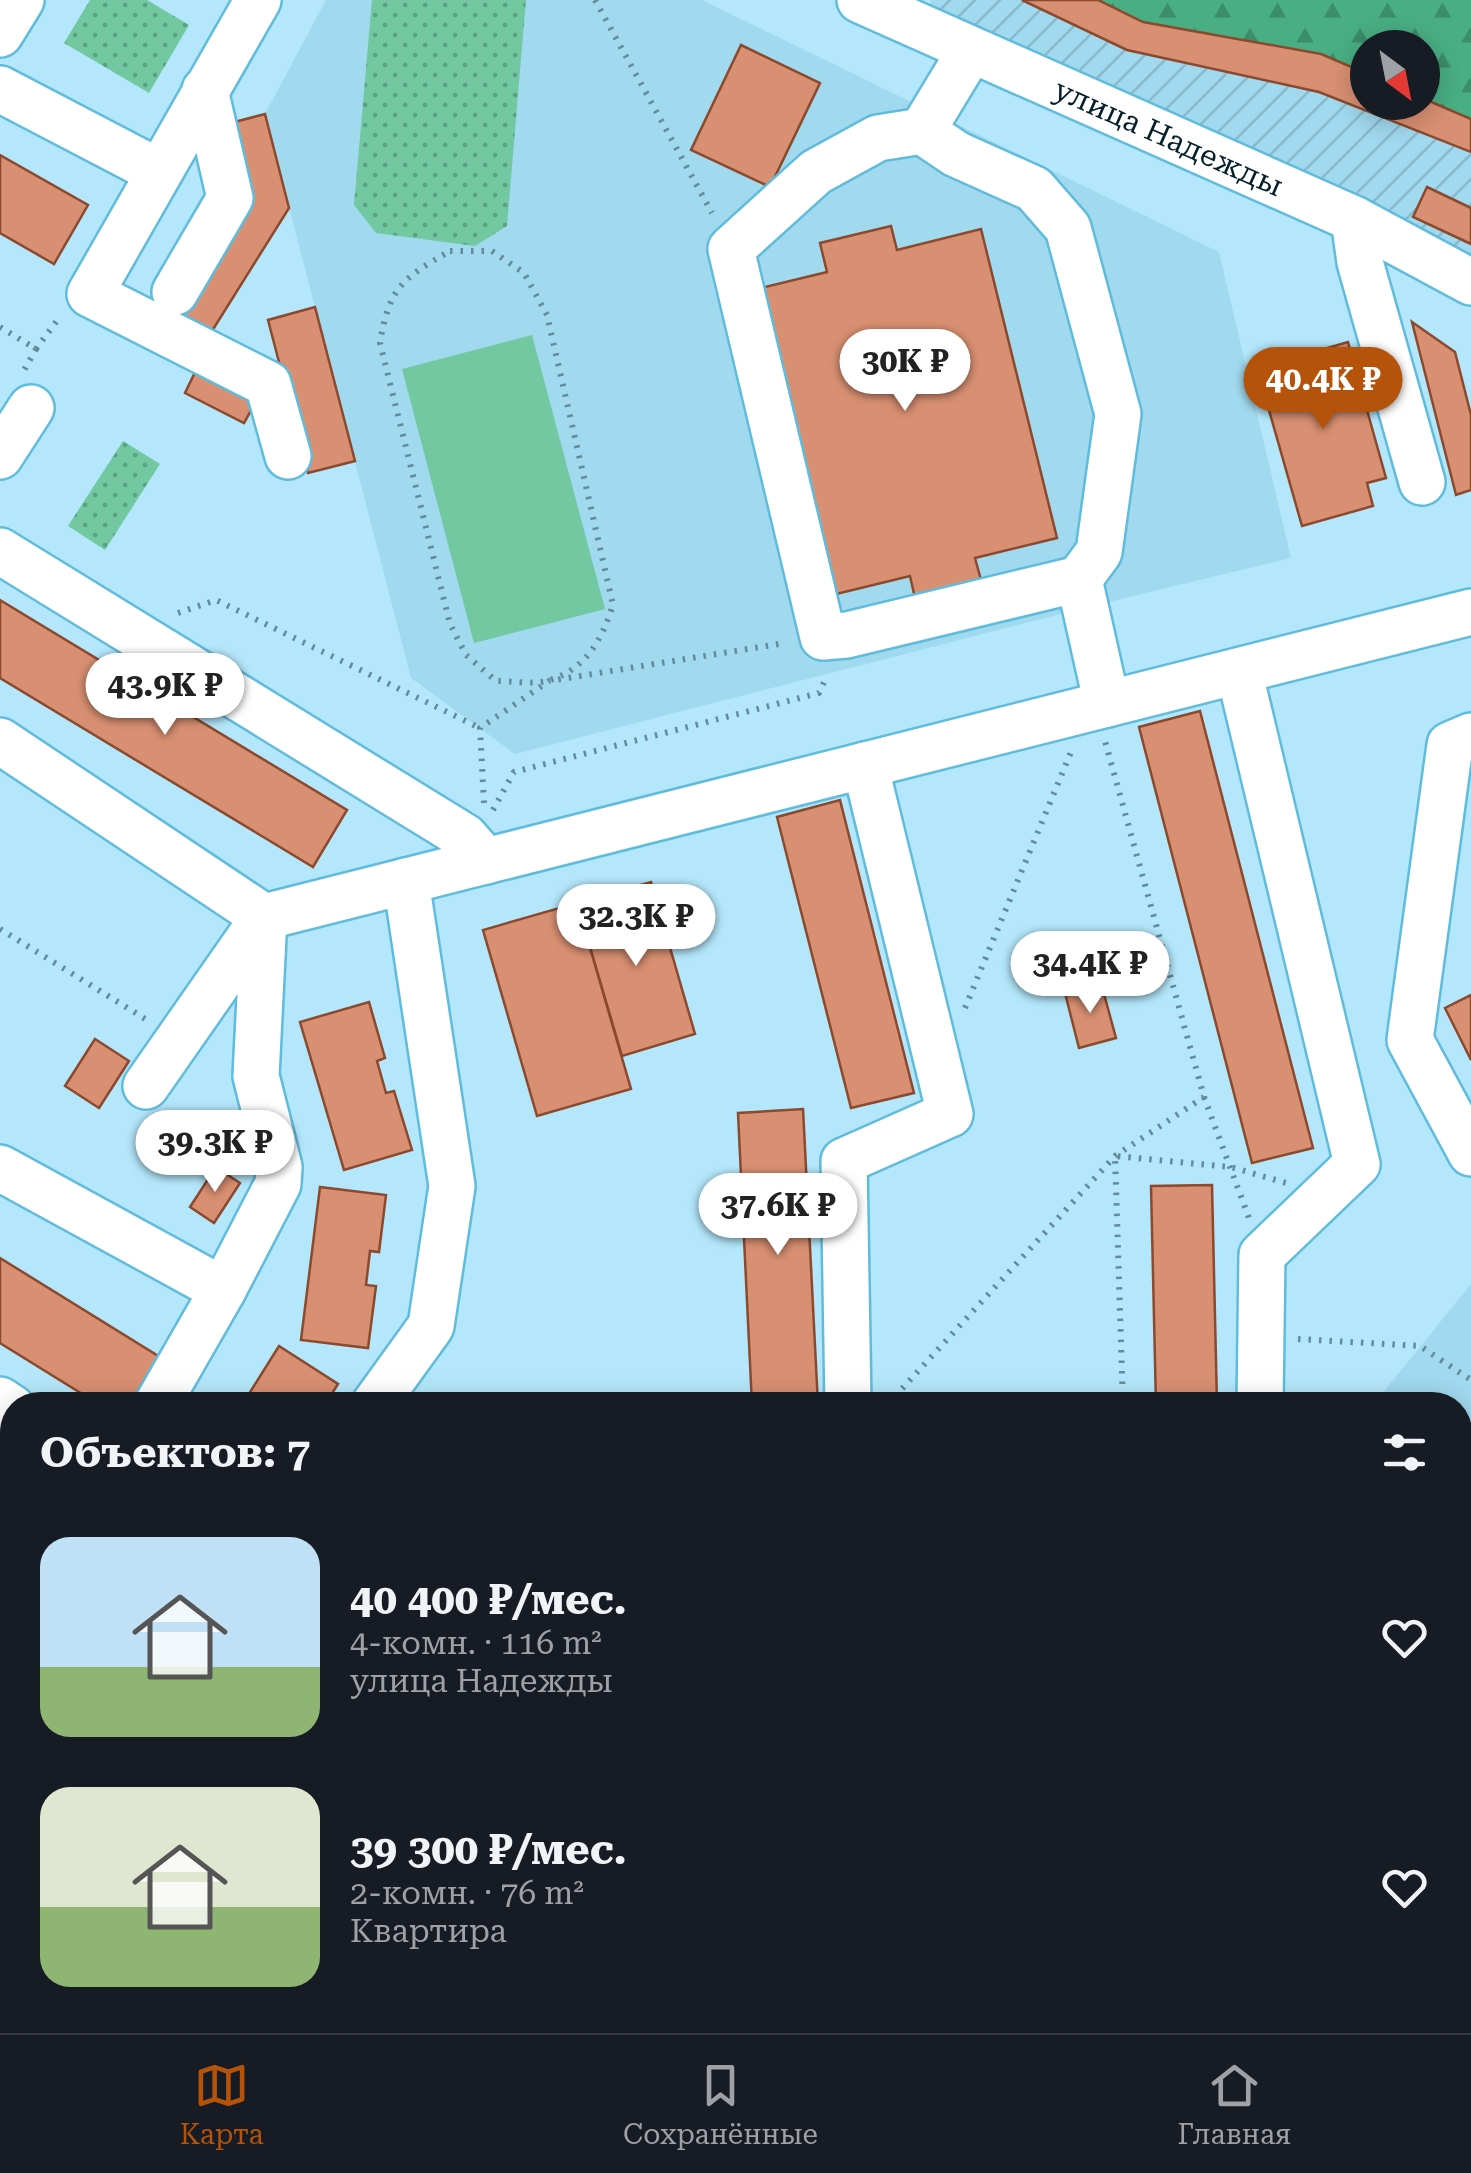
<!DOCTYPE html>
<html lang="ru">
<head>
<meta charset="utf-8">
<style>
	body { margin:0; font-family:"Roboto Serif",serif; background:#242831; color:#f1f3f6; height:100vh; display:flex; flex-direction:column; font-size:38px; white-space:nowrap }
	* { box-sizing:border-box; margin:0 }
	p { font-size:32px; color:#9ea1a6 }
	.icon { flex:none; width:55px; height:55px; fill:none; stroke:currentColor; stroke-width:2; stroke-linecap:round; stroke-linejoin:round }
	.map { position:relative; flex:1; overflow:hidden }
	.details { position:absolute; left:0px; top:1392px; width:1472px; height:642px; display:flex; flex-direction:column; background:#171b24; border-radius:40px 40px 0 0; box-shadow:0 5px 25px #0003 }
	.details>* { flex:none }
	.needle { width:65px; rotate:148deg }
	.controls { position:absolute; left:1350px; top:30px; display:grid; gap:20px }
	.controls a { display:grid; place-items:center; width:90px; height:90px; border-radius:50%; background:#171b24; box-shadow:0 5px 25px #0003; font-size:50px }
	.price { position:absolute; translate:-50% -85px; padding:0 22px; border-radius:35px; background:#fff; color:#222; font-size:32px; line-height:65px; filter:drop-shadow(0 2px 5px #0008) }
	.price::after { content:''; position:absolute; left:50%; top:60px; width:30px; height:22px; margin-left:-15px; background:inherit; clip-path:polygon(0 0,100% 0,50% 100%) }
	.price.current { background:#b45309; color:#fff }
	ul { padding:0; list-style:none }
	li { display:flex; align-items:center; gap:30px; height:250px; padding:0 40px }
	li span { display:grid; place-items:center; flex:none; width:280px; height:200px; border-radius:30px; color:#555 }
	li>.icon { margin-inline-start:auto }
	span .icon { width:120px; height:120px; fill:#fffc; stroke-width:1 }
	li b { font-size:42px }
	h2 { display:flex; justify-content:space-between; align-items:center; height:120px; padding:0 40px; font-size:42px }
	.tabs { display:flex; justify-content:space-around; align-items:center; height:140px; border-top:2px solid #363941; background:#171b24; font-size:28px; color:#9ea1a6 }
	.tabs a { display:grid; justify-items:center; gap:5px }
	.tabs .current { color:#b45309 }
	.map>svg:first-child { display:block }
	.built { fill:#a1d9ee }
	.industrial { fill:url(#industrial-furrows) }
	.forest { fill:url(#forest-firs) }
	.park { fill:url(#park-dots) }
	.pitch { fill:#72c8a1 }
	.building { fill:#d99072; stroke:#8b492d; stroke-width:2.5 }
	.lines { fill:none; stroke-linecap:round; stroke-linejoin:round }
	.minor-casing { stroke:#60bcdc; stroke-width:50 }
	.path { stroke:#638b9b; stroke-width:6; stroke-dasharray:2.5 8; stroke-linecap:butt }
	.minor { stroke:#fff; stroke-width:45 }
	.labels { text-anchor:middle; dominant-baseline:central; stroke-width:10; stroke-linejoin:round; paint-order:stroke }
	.street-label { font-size:30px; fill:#03202a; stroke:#b4e7fb }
</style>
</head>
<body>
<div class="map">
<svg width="1471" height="2033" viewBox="0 0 1471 2033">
	<defs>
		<pattern id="industrial-furrows" width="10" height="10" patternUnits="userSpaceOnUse" patternTransform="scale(2.5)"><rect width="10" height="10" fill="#a1d9ee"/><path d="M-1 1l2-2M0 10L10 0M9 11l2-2" fill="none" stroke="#89bacc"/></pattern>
		<pattern id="forest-firs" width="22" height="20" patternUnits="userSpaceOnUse" patternTransform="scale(2.5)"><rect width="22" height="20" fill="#49ae83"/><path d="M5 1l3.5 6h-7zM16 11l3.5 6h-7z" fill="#3b8d6b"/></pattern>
		<pattern id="park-dots" width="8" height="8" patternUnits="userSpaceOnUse" patternTransform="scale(2.5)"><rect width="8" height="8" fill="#72c8a1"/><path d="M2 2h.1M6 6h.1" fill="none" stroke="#5ba283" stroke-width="1.8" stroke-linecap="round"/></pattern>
	</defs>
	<rect width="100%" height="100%" fill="#b4e7fb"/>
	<g class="built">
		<path d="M326 0H702L1219 252 1291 558 1084 608 515 754 411 678 265 114Z"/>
		<path d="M1471 1284V1634L1460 1627V1405H1373Z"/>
		<path d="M1460 1669 1471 1676V2033H1100L1102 2022H1460Z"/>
	</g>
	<path class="industrial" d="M931 0H1098L1143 22 1321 54 1368 102H1422L1423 98 1471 119V265L925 12Z"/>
	<path class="forest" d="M1098 0H1471V119L1423 98 1422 48H1368L1367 74 1321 54 1143 22Z"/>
	<g class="park">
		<path d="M90 0H147L189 25 149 93 64 43Z"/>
		<path d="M372 0H526L507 226 475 246 376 233 354 205Z"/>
		<path d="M123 441 160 464 105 550 68 526Z"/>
	</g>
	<path class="pitch" d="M532 335 605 609 474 643 402 369Z"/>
	<g class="building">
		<path d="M1022 0H1098L1143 22 1321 54 1368 74V102H1422V98L1471 119V152L1319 92 1127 50Z"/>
		<path d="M741 45 820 83 770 187 691 150Z"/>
		<path d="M265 114 289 208 207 339 177 322 245 201 227 124Z"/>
		<path d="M0 155 88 205 54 264 0 233Z"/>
		<path d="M1427 187 1471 208V244L1413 217Z"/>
		<path d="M891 226 897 250 981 229 1057 538 975 558 984 591 917 607 910 576 828 596 753 290 827 272 820 243Z"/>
		<path d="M315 307 355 461 308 473 268 320Z"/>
		<path d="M1412 322 1455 352 1471 415V490L1456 495Z"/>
		<path d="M1348 342 1386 478 1367 483 1373 506 1302 526 1257 368Z"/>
		<path d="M199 364 259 396 244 423 185 393Z"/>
		<path d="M0 600 347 810 313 867 0 678Z"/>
		<path d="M1200 711 1313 1148 1252 1163 1139 727Z"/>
		<path d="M840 800 914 1093 851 1108 777 817Z"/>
		<path d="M651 882 695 1034 622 1056 577 903Z"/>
		<path d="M577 903 631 1089 537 1116 483 930Z"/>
		<path d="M1101 983 1116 1038 1079 1048 1065 993Z"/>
		<path d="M1471 995V1060L1445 1008Z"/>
		<path d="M369 1002 385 1058 377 1061 386 1093 394 1091 412 1150 344 1170 300 1022Z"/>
		<path d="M95 1039 129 1061 99 1108 65 1086Z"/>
		<path d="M803 1109 818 1405H752L738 1113Z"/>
		<path d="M216 1167 240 1183 214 1223 190 1207Z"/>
		<path d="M1212 1185 1217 1405H1156L1151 1186Z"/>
		<path d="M320 1187 386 1195 379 1252 370 1251 366 1285 376 1286 368 1348 301 1340Z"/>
		<path d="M0 1258 163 1359 134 1405H100L0 1343Z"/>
		<path d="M279 1346 338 1384 325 1405H242Z"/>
		<path d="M1460 1452H1471V1549L1460 1550Z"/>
		<path d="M12 1744V1867L0 1888V1764Z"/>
		<path d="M1460 1768 1471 1791V1807L1460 1812Z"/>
		<path d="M347 2022H427L421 2033H341Z"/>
		<path d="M542 2022H667L684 2033H559Z"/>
		<path d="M1335 2022H1441L1446 2033H1340Z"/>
	</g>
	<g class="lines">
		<g class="minor-casing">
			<g id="minor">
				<path d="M258 0 90 294 268 384 288 456"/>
				<path id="s1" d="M860 0 1354 219 1471 282"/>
				<path d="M0 34 21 0"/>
				<path d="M0 89 157 171"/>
				<path d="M922 131 956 154 1034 189 1068 228 1118 414 1099 552 1079 579 847 635 823 637 731 249 816 172 878 138 922 131 971 50"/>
				<path d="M1354 219 1360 262 1422 482"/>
				<path d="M175 292 230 198 205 90"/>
				<path d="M0 456 31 408"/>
				<path d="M0 551 465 837 486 861"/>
				<path d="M1079 579 1107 704"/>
				<path d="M1239 671 1357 1164 1262 1255 1260 1405"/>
				<path d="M1471 736 1450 745 1410 1040 1471 1153"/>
				<path d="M0 741 264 917"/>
				<path d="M146 1086 264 917 1471 612"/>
				<path d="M0 1168 223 1290"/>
				<path d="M0 1400 12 1408"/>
				<path d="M157 1405 223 1290 278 1184 279 1167 256 1076 264 917"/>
				<path d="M374 1405 431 1326 452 1186 406 881"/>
				<path d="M848 1405 844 1161 950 1114 865 765"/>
				<path d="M0 1620 12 1615"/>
				<path d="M1460 1687 1471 1694"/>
				<path d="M32 2022 35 2033"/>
				<path d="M795 2022 813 2033"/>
				<path d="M1313 2022 1318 2033"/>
				<path d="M304 2033 311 2022"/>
				<path d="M985 2033 990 2022"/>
				<path d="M1245 2033 1252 2022"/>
			</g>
		</g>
		<g class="path">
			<path d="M595 0 712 213"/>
			<path d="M450 251H492L524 273 547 315 613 605C602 639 587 668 550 680 535 685 512 681 496 681L466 655 450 624 380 343C389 287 403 278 450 251Z"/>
			<path d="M0 327 36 349 23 372"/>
			<path d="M36 349 59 318"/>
			<path d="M178 613 216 600 480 728"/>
			<path d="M484 803 480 728 549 681 785 643"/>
			<path d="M493 810 514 772 819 693 827 676"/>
			<path d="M0 929 147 1020"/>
			<path d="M965 1008 1071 752"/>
			<path d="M1204 1097 1249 1218"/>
			<path d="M1298 1339 1420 1346 1471 1380"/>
			<path d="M888 1404 1115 1156 1204 1097 1105 741"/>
			<path d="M1123 1405 1115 1156 1231 1167 1286 1183"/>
			<path d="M473 2033V2022"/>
		</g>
		<use href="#minor" class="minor"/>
	</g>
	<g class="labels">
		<g class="street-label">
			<text stroke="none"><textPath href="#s1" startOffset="338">улица Надежды</textPath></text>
		</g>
	</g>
</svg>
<div class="controls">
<a><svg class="needle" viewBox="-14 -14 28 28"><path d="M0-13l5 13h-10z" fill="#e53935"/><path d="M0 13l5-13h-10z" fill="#9ea1a6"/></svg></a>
</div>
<b class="price" style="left:905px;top:414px">30K ₽</b>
<b class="price current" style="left:1323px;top:432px">40.4K ₽</b>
<b class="price" style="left:165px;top:738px">43.9K ₽</b>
<b class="price" style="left:636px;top:969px">32.3K ₽</b>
<b class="price" style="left:1090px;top:1016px">34.4K ₽</b>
<b class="price" style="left:215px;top:1195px">39.3K ₽</b>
<b class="price" style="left:778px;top:1258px">37.6K ₽</b>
<section class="details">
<h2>Объектов: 7<svg class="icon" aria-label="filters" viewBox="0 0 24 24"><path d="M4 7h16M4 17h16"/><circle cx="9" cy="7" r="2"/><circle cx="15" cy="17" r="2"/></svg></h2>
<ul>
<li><span style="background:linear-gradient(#bfe0f5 65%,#8fb573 0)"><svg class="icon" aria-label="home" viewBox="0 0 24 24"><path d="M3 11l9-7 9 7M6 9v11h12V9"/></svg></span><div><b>40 400 ₽/мес.</b><p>4-комн. · 116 m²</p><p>улица Надежды</p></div><svg class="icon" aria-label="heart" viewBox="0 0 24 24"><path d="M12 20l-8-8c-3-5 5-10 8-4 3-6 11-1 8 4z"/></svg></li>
<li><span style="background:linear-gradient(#dfe7d0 60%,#8fb573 0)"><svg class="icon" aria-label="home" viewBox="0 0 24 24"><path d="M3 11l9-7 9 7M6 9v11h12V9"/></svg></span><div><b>39 300 ₽/мес.</b><p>2-комн. · 76 m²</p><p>Квартира</p></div><svg class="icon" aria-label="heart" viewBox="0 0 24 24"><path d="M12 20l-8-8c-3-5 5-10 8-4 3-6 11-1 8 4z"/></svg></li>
</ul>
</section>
</div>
<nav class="tabs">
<a class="current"><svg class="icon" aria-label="map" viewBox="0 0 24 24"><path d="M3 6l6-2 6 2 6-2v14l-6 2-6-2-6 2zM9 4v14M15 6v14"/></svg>Карта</a>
<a><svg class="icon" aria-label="saved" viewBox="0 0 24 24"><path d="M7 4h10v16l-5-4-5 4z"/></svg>Сохранённые</a>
<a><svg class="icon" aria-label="home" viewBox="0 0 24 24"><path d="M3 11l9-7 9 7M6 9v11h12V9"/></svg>Главная</a>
</nav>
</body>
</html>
